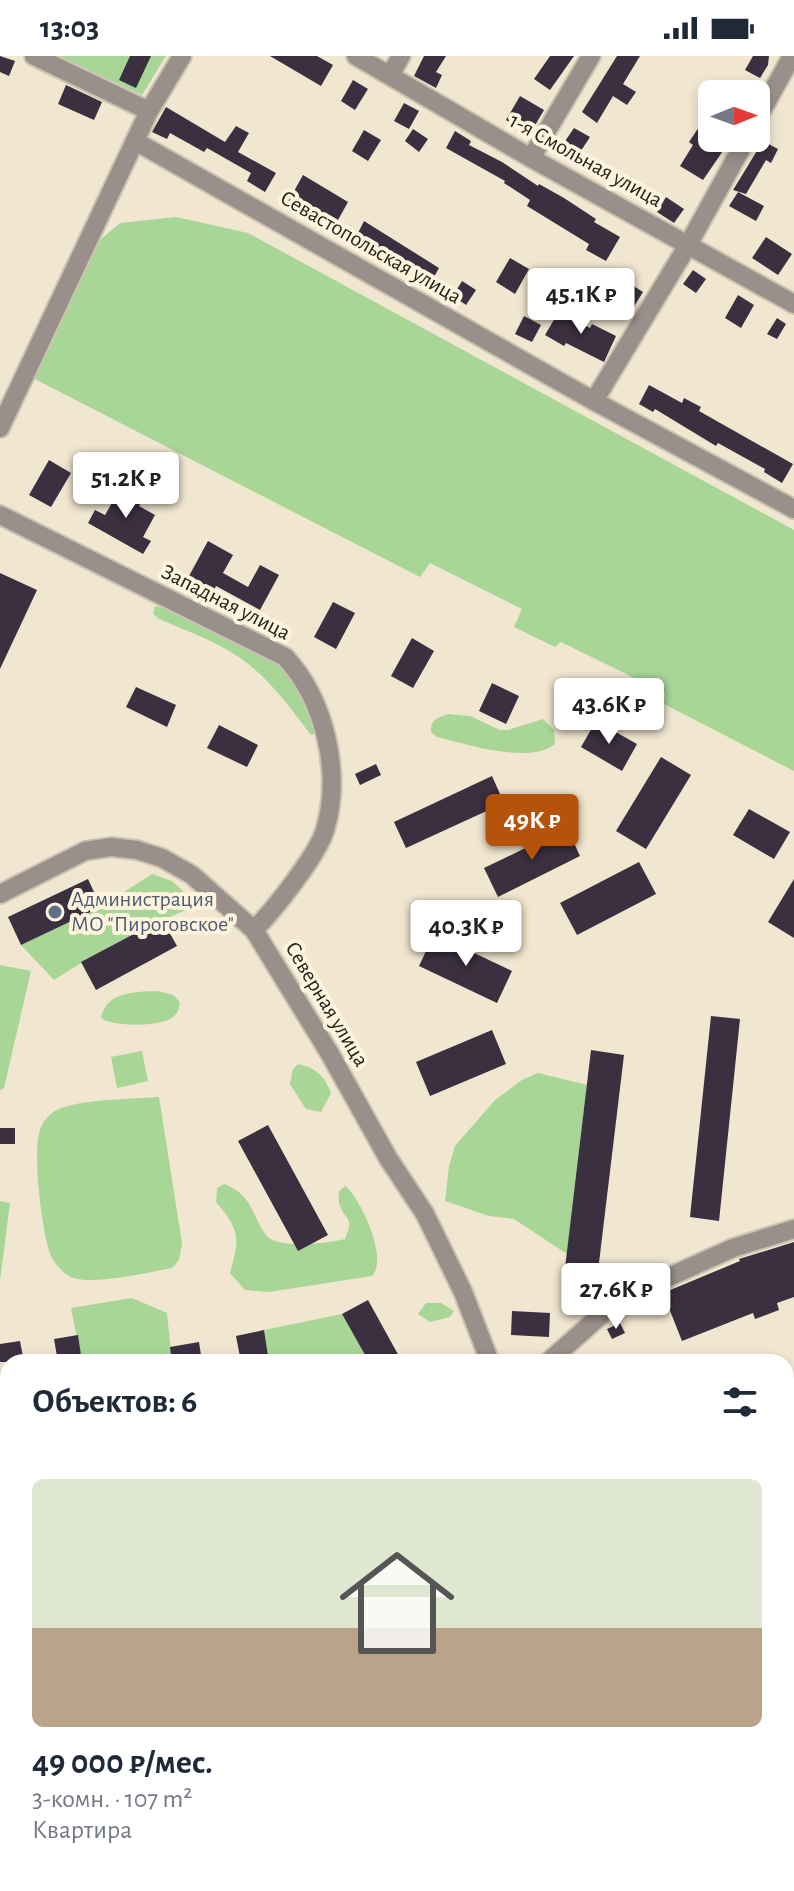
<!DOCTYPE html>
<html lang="ru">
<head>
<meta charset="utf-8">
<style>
	body { margin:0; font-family:"Alegreya Sans",sans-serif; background:#f6f6f7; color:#1f2937; height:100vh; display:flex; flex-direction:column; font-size:30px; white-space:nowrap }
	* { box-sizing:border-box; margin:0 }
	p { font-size:26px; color:#747a83 }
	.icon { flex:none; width:44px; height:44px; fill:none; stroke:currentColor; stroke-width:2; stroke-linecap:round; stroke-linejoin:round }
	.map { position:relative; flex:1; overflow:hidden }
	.details { position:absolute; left:0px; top:1298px; width:794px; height:538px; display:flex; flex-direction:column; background:#fff; border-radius:24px 24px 0 0; box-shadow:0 4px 12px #0003 }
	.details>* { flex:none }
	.needle { width:52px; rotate:89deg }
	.tools { position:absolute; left:698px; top:24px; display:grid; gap:16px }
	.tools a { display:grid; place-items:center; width:72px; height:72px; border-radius:12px; background:#fff; box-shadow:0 4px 12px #0003; font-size:40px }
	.price { position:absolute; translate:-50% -68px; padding:0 18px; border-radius:8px; background:#fff; color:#222; font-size:26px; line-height:52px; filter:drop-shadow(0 2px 4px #0008) }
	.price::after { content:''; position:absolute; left:50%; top:48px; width:24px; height:18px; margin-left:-12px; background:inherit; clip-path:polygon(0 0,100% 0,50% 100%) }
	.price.active { background:#b45309; color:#fff }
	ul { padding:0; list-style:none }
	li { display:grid; align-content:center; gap:16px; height:424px; padding:0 32px }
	li span { display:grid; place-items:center; height:248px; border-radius:12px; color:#555 }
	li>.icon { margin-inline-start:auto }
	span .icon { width:144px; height:144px; fill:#fffc; stroke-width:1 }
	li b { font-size:34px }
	h2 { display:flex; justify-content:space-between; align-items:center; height:96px; padding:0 32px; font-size:34px }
	.status { display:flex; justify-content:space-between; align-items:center; height:56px; padding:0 40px; background:#fff; direction:ltr }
	.status svg { height:22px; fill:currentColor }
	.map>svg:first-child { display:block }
	.industrial { fill:#e7d7ea }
	.green { fill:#a7d697 }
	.building { fill:#3b3040 }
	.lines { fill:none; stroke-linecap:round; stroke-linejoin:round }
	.minor-casing { stroke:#ccc3af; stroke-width:22 }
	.major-casing { stroke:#ccc3af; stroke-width:24 }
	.minor { stroke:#9a908b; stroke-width:18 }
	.major { stroke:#5b4a42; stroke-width:20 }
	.service-dot { fill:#5c6f8a; stroke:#fef3dd; stroke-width:3 }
	.labels { text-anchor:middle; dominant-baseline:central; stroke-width:8; stroke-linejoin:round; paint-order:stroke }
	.street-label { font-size:22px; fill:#26221a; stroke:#fef3dd }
	.service-label { font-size:22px; fill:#4e5e75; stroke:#fef3dd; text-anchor:start }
</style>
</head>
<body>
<div class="status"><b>13:03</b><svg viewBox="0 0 49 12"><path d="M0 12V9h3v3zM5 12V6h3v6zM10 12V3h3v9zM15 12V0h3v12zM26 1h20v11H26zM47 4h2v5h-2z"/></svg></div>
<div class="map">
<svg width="794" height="1835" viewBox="0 0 794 1835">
	<rect width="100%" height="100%" fill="#f1e6d0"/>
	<path class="industrial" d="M8 1674V1828H733V1835H0V1676Z"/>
	<g class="green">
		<path d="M59 0H166L142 39Z"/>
		<path d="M176 161 248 177 794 474V715L664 648 665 637 561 586 555 591 514 571 522 553 430 507 420 521 29 320 100 184 120 167Z"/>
		<path d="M155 550 190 559 277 607 288 617 316 654 318 676 311 679C285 645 261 611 222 591 202 580 180 572 159 563L153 558Z"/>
		<path d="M448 658 470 660 500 674H508L543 663 554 674 555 688C530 709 466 688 437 681L431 676C430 664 437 662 448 658Z"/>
		<path d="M152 818 172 825 198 849C148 869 100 894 54 924L21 889 101 851Z"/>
		<path d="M0 909 31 915 4 1032 0 1034Z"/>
		<path d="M158 935 173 939 180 946C179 950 179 955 176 958 167 972 112 971 101 962 106 935 136 936 158 935Z"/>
		<path d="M142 995 148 1025 117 1032 111 1001Z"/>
		<path d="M298 1008C317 1012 324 1020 331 1037L321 1056 306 1053 290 1028 293 1013Z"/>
		<path d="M538 1017 587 1029 567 1198 514 1163 489 1160 445 1145 449 1110 455 1090 495 1044 522 1024Z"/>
		<path d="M159 1041 182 1187 179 1204 172 1212C150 1216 87 1231 69 1220 62 1216 56 1209 52 1202 42 1181 32 1096 40 1074 42 1067 48 1059 55 1055 76 1043 133 1043 159 1041Z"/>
		<path d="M224 1128C253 1139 250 1157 266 1179 277 1194 329 1187 345 1183 354 1160 347 1167 340 1150 338 1145 339 1140 339 1135L345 1130C360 1141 389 1203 372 1220L269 1236 245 1234 230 1217C240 1182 240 1174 216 1146L217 1132Z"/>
		<path d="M0 1145 10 1147 0 1224Z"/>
		<path d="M132 1242 167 1257 172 1306H82L71 1252Z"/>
		<path d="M426 1247H441L454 1255 450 1261 430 1266 418 1258Z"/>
		<path d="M342 1258 369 1306H269L264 1274Z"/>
		<path d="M0 1377 8 1422V1459L0 1460Z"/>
		<path d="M794 1384V1526L786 1529V1388Z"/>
		<path d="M8 1584V1687L0 1689V1585Z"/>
		<path d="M8 1824V1828H76L112 1835H2Z"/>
	</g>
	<g class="building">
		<path d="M0 0 15 5 9 20 0 16Z"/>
		<path d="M130 0H151L136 32 119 24Z"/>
		<path d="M270 0H317L333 9 321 30Z"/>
		<path d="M424 0H446L436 16 442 19 436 32 414 20Z"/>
		<path d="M550 0H574L550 34 534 23Z"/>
		<path d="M617 0H640L623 28 636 36 627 49 613 40 597 67 582 56Z"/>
		<path d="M753 0H769L768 9 760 22 745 14Z"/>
		<path d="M353 24 368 33 355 54 341 45Z"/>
		<path d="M66 29 102 46 94 64 58 48Z"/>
		<path d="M520 40 544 54 530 78 506 64Z"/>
		<path d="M404 47 419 55 409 73 394 65Z"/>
		<path d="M166 51 225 86 236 70 249 77 238 96 276 117 265 136 247 125 251 117 207 92 204 96 170 77 167 83 152 76Z"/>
		<path d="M699 71 712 82H725L722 86 727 89 703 124 680 110 693 89 689 86Z"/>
		<path d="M574 72 590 81 573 107 557 97Z"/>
		<path d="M413 73 428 83 419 96 405 85Z"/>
		<path d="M364 74 381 84 368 105 352 95Z"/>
		<path d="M455 75 471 85 469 89 502 106 538 130 539 128 564 142 596 163 594 166 620 181 606 205 586 194 589 188 527 150 530 144 504 127 505 125 446 92Z"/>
		<path d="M763 85 778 93 771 107 766 104 746 138 733 134Z"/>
		<path d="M303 119 348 146 333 173 288 146Z"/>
		<path d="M738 136 764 150 756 165 729 150Z"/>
		<path d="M666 141 684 153 674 167 657 156Z"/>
		<path d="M364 165 439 212 430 228 401 212 399 213 383 202 385 200 354 185Z"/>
		<path d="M766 181 792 198 778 219 752 202Z"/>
		<path d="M510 202 529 213 515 238 496 226Z"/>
		<path d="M693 214 706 223 696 237 683 228Z"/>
		<path d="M624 224 643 236 633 252 614 241Z"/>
		<path d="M462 225 476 234 466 249 453 240Z"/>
		<path d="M738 239 754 249 741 272 725 262Z"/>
		<path d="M559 255 590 272 592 268 616 280 604 306 566 287 564 290 545 279Z"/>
		<path d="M524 260 541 269 532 286 515 278Z"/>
		<path d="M777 262 786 268 777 283 767 278Z"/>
		<path d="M649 329 682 347 684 342 701 351 699 355 793 408 782 427 764 416 765 413 718 387 716 390 655 353 653 356 639 348Z"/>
		<path d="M49 404 71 417 51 451 29 439Z"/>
		<path d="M123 428 145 440 139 450 155 459 143 481 151 485 143 498 88 467 95 454 105 459Z"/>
		<path d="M208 485 233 499 223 517 248 531 260 509 279 519 260 554 216 530 214 534 189 520Z"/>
		<path d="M0 517 37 534 0 613Z"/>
		<path d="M333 546 355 557 336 593 314 581Z"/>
		<path d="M412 582 434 595 413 632 391 620Z"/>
		<path d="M492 627 519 640 506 668 479 655Z"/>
		<path d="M136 631 176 649 167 671 126 651Z"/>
		<path d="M596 665 637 688 622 715 581 691Z"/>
		<path d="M219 669 258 689 247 711 207 692Z"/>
		<path d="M661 701 691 719 646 793 616 775Z"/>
		<path d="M376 708 381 719 360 729 355 718Z"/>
		<path d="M492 720 504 747 406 792 394 766Z"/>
		<path d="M749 753 790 776 774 803 733 779Z"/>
		<path d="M567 772 580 800 498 841 484 812Z"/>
		<path d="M639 806 656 838 577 879 560 847Z"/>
		<path d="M88 823 101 851 21 889 8 861Z"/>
		<path d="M794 823V882L768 866Z"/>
		<path d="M162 863 177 890 96 934 81 906Z"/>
		<path d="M434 878 512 915 497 947 419 910Z"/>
		<path d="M711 960 740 963 719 1165 690 1161Z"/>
		<path d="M492 974 506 1008 430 1040 416 1006Z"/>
		<path d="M591 994 624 999 598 1215 565 1212Z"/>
		<path d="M268 1069 328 1179 298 1195 238 1085Z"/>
		<rect x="0" y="1072" width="15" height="16"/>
		<path d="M794 1186V1241L777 1247 779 1254 755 1263 753 1257 682 1285 663 1237 740 1205 739 1203Z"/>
		<path d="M368 1244 400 1302 393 1306H369L342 1258Z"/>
		<path d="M512 1255 550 1257 549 1281 511 1279Z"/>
		<path d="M620 1267 625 1277 612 1283 607 1273Z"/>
		<path d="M264 1274 269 1306H241L236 1280Z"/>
		<path d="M78 1279 82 1306H58L54 1283Z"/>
		<path d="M20 1285 24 1306H0V1288Z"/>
		<path d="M199 1286 202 1306H172L170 1291Z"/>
	</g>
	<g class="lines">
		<g class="minor-casing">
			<g id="minor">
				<path d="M356 0 531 102 794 248"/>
				<path d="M390 19 401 0"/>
				<path d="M149 55 182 0"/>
				<path d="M756 65 792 0"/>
				<path d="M135 85 594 345 794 453"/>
				<path d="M531 102 591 0"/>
				<path d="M594 345 688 189 747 82"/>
				<path d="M0 372 149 55 34 0"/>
				<path d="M0 459 285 601C325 644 342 717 325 774 317 800 273 855 254 874"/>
				<path d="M0 838 85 795 111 791 137 794 162 802 192 819 254 874 330 998 388 1102 425 1158 463 1236 490 1306"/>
				<path d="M548 1306 618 1244 733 1192 794 1173"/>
				<path d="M0 1480 8 1479"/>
				<path d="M285 1835 286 1828"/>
			</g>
		</g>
		<g class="major-casing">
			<g id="major">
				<path d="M786 1355 794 1351"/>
				<path d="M0 1552 8 1550"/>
			</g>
		</g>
		<use href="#minor" class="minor"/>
		<use href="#major" class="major"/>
	</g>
	<circle class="service-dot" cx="55" cy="856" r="8"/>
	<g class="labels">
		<g class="street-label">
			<text transform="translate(586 104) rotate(29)">1-я Смольная улица</text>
			<text transform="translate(371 191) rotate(30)">Севастопольская улица</text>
			<text transform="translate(226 546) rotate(27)">Западная улица</text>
			<text transform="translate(327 948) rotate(59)">Северная улица</text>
		</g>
		<g class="service-label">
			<text x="71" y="843">Администрация<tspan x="71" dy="25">МО "Пироговское"</tspan></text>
		</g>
	</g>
</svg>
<div class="tools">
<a><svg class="needle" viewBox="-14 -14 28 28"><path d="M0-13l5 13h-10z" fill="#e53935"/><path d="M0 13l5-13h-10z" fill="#747a83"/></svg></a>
</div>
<b class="price" style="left:581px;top:280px">45.1K ₽</b>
<b class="price" style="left:126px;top:464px">51.2K ₽</b>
<b class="price" style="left:609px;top:690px">43.6K ₽</b>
<b class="price active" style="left:532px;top:806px">49K ₽</b>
<b class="price" style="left:466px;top:912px">40.3K ₽</b>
<b class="price" style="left:616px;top:1275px">27.6K ₽</b>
<section class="details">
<h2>Объектов: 6<svg class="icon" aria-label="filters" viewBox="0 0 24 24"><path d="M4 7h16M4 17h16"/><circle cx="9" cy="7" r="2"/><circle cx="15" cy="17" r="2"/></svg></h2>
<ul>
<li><span style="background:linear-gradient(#dfe7d0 60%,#b9a48a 0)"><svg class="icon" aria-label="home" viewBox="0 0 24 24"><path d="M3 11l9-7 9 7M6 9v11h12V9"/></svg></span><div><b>49 000 ₽/мес.</b><p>3-комн. · 107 m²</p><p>Квартира</p></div></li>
</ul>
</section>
</div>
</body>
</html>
